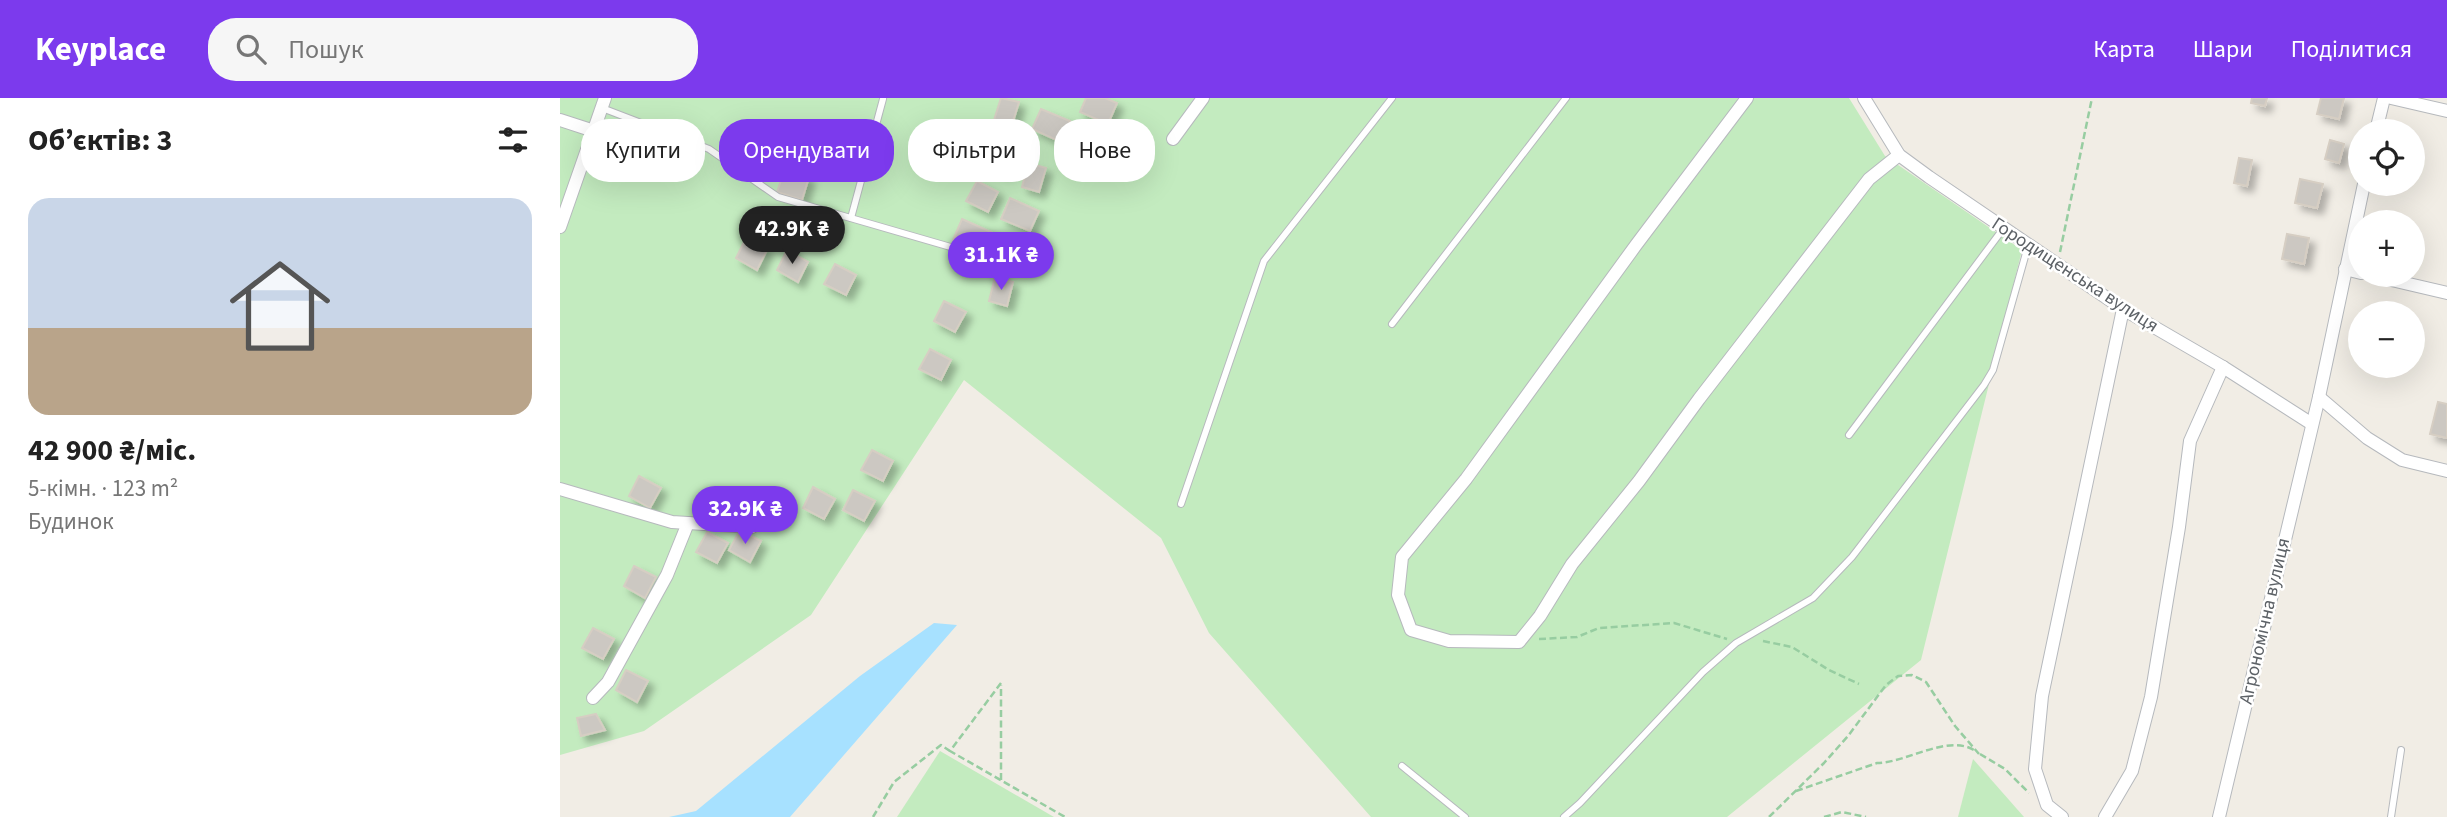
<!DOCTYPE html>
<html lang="uk">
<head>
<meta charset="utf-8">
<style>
	body { margin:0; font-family:"Source Sans 3",sans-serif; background:#f6f6f6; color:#222; height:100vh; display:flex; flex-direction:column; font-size:26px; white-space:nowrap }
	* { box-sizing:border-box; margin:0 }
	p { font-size:23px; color:#767676 }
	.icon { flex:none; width:38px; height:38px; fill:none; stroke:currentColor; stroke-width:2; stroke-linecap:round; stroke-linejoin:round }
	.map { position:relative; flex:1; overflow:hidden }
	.details { display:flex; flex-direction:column; background:#fff; width:560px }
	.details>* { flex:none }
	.hud { position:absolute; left:21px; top:21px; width:665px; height:63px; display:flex; gap:14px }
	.buttons { position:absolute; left:1788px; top:21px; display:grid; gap:14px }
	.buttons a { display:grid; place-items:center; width:77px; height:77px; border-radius:50%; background:#fff; box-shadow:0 7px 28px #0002; font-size:35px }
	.price { position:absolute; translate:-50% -60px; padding:0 16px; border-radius:24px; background:#7c3aed; color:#fff; font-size:23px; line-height:46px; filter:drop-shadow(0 2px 4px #0008) }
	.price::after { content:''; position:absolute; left:50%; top:42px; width:21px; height:16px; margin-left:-10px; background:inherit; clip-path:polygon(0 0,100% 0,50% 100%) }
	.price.selected { background:#222; color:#fff }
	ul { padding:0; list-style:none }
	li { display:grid; align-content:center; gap:14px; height:371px; padding:0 28px }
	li+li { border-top:2px solid #e0e0e0 }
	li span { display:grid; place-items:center; height:217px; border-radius:21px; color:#555 }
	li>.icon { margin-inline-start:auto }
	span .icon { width:126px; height:126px; fill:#fffc; stroke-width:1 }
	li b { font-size:30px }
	h2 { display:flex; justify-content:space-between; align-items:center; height:84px; padding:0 28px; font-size:30px }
	.tag { padding:0 24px; border-radius:28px; background:#fff; box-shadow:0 7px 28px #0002; font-size:24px; line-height:63px }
	.tag.selected { background:#7c3aed; color:#fff }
	header { display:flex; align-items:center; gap:42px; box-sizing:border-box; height:98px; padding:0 35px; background:#7c3aed; color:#fff }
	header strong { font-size:33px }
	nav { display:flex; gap:38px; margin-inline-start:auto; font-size:24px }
	.search { width:490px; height:63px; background:#f6f6f6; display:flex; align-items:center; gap:18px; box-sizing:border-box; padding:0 24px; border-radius:28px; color:#767676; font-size:26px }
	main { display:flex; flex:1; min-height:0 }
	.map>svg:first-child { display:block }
	.green { fill:#c3ebbf }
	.water { fill:#a7e1ff }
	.building { fill:#ccc8c2; stroke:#d6cec3; stroke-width:2; filter:url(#shadow) }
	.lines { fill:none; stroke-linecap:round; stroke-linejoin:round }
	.service-casing { stroke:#b6b9bd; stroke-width:8 }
	.minor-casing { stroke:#b6b9bd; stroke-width:14 }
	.path { stroke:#97cda1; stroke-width:2.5; stroke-dasharray:7 3.5; stroke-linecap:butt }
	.service { stroke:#fff; stroke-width:6 }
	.minor { stroke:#fff; stroke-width:12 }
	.labels { text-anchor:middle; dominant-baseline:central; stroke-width:5; stroke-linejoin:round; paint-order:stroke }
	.street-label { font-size:19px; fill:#5d6267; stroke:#fff }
</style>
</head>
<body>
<header>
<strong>Keyplace</strong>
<div class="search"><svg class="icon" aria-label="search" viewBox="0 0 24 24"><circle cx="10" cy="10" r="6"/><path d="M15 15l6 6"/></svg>Пошук</div>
<nav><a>Карта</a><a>Шари</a><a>Поділитися</a></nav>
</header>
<main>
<section class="details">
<h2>Об’єктів: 3<svg class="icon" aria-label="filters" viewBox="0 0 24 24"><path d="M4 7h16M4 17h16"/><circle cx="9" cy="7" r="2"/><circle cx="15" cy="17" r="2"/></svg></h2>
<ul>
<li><span style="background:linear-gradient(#c9d6e8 60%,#b9a48a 0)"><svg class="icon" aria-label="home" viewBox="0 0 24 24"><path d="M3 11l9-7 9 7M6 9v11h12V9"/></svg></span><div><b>42 900 ₴/міс.</b><p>5-кімн. · 123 m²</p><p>Будинок</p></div></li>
</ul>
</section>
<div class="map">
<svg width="1887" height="719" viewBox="0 0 1887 719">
	<defs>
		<filter id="shadow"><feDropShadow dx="6" dy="6" stdDeviation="3.5" flood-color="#0004"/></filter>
	</defs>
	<rect width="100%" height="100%" fill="#f1ede5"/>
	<g class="green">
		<path d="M0 0H1289L1325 58 1462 152 1361 562 1167 719H811L649 535 601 440 404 282 251 517 84 633 0 657Z"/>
		<path d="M380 653 494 719H337Z"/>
		<path d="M1413 661 1464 719H1398Z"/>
	</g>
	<path class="water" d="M374 525 397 527 230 719H109L136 713 300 578Z"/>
	<g class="building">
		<path d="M441 0 459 4 452 27 434 22Z"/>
		<path d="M526 0H545L557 5 548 26 520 14Z"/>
		<path d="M1692 0H1707L1705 8 1691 5Z"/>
		<path d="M1761 0H1784L1779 21 1757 16Z"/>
		<path d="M481 11 510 23 501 44 472 31Z"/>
		<path d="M220 25 249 37 240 58 211 45Z"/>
		<path d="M1770 42 1784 46 1779 65 1765 61Z"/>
		<path d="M435 46 453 51 447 74 429 69Z"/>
		<path d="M1679 60 1692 62 1687 88 1674 85Z"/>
		<path d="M468 65 486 70 479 94 462 89Z"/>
		<path d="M225 71 249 79 242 102 217 94Z"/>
		<path d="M1740 81 1763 86 1757 110 1735 105Z"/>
		<path d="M417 83 438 94 428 114 406 103Z"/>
		<path d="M450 100 479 113 470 133 441 121Z"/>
		<path d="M402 121 431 134 422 154 393 142Z"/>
		<path d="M1727 136 1749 140 1744 166 1722 161Z"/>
		<path d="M186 140 207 152 197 172 176 160Z"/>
		<path d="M227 152 248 164 238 184 217 172Z"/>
		<path d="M275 166 296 177 286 197 264 186Z"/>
		<path d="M435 179 453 184 447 208 429 203Z"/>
		<path d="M384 203 406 214 395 234 374 223Z"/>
		<path d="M370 251 391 262 381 282 359 271Z"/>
		<path d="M1878 304 1887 306V340L1870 336Z"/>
		<path d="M312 352 333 363 323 383 301 372Z"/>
		<path d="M79 378 101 390 90 410 69 398Z"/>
		<path d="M253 389 275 401 264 421 243 410Z"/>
		<path d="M293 392 315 403 304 423 283 412Z"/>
		<path d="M180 432 201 443 190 464 169 452Z"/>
		<path d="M147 434 168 445 157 465 136 454Z"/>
		<path d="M74 468 96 479 85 500 64 488Z"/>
		<path d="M33 530 54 541 43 561 22 550Z"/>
		<path d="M66 572 88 583 77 604 56 592Z"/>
		<path d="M36 616 45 632 21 638 17 620Z"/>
	</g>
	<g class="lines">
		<g class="service-casing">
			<g id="service">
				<path d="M42 10 149 51 218 99 425 159"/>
				<path d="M291 120 323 1"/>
				<path d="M832 226 1006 0"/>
				<path d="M1289 337 1443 131"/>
				<path d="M621 406 704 163 832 0"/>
				<path d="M842 668 905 719"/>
				<path d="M1004 719 1020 705 1143 574 1176 545 1253 500 1292 459 1424 287 1433 272 1468 148"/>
				<path d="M1831 719 1841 652"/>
			</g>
		</g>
		<g class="minor-casing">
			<g id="minor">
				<path d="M1187 0 1076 147 906 381 842 459 838 497 851 532 889 543 959 544 980 518 1012 466 1079 383 1139 301 1309 81 1339 57"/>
				<path d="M1304 0 1339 57 1369 79 1563 211 1663 269 1752 326"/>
				<path d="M1831 0 1887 13"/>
				<path d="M0 22 34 33"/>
				<path d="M1816 33 1824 0"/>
				<path d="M613 41 643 0"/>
				<path d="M0 129 45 0"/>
				<path d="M1785 171 1801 175"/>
				<path d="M1810 177 1887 195"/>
				<path d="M1759 299 1807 340 1842 362 1887 373"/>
				<path d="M0 391 112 424 192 429"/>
				<path d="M33 600 48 584 107 477 128 425"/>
				<path d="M1502 719 1487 707 1475 671 1482 598 1563 211"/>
				<path d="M1545 719 1572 673 1591 599 1619 429 1630 343 1663 269"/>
				<path d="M1659 719 1759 299 1804 86"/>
			</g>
		</g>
		<g class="path">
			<path d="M1500 154 1532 0"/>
			<path d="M979 541 1017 539 1039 530 1114 525 1167 541"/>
			<path d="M1203 543 1232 549 1269 572 1299 586"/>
			<path d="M441 585 390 653 505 719"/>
			<path d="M1420 656 1445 671 1469 695"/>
			<path d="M441 682V587"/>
			<path d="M1236 693 1317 665C1346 665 1387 636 1414 652"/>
			<path d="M313 719 334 684 381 647 390 653"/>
			<path d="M1209 719 1264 665 1288 638 1326 587 1338 578 1352 577 1366 584 1395 628 1419 656"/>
			<path d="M1264 719 1282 714 1306 719"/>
		</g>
		<use href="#service" class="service"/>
		<use href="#minor" class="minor"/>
	</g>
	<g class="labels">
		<g class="street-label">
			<text transform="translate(1515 177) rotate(33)">Городищенська вулиця</text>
			<text transform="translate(1705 523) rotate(-77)">Агрономічна вулиця</text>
		</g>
	</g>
</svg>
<div class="buttons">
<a><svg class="icon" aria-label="locate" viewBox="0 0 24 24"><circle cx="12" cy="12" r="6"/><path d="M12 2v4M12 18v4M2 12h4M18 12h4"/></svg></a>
<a>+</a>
<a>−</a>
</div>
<b class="price selected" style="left:232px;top:168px">42.9K ₴</b>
<b class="price" style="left:441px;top:194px">31.1K ₴</b>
<b class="price" style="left:185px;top:448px">32.9K ₴</b>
<div class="hud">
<a class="tag">Купити</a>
<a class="tag selected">Орендувати</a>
<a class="tag">Фільтри</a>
<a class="tag">Нове</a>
</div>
</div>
</main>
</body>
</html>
